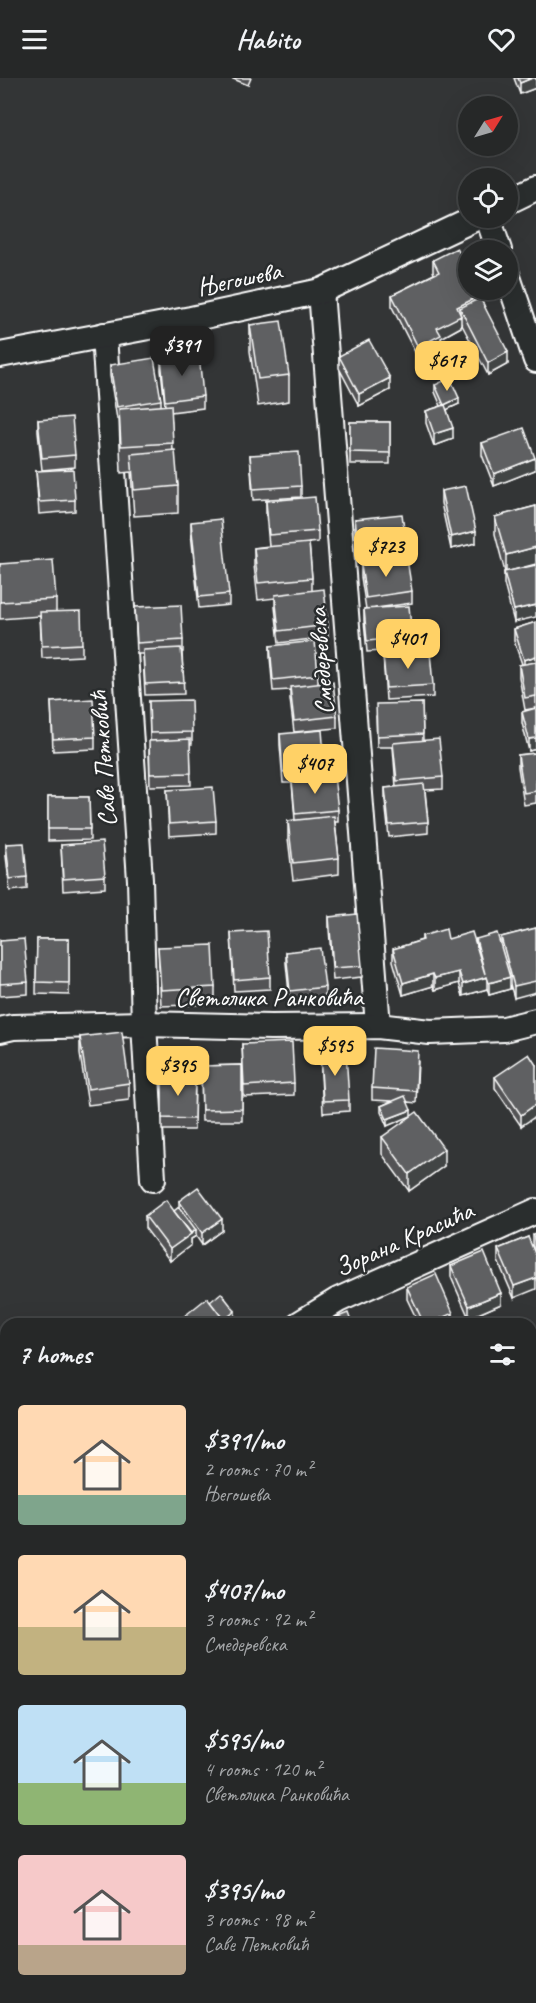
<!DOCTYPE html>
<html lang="en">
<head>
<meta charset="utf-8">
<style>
	body { margin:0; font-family:Caveat,sans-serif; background:#323434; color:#f1f3f6; height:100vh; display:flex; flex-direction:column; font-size:22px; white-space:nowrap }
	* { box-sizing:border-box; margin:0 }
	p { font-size:20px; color:#a4a6a8 }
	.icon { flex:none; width:33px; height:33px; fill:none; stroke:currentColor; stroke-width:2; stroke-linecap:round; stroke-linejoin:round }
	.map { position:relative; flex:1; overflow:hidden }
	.drawer { position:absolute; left:0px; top:1240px; width:537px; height:686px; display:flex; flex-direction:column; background:#262828; border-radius:18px 18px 0 0; box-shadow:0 6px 24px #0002,0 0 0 2px #424445 }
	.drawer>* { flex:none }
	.needle { width:39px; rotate:53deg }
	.controls { position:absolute; left:458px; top:18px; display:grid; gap:12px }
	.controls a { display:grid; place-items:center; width:60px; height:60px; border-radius:50%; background:#262828; box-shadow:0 6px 24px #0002,0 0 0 2px #424445; font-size:30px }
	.price { position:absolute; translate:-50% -51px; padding:0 14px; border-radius:12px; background:#ffd166; color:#111; font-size:20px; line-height:39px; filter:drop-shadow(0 2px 3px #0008) }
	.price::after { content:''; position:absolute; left:50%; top:36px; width:18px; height:14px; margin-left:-9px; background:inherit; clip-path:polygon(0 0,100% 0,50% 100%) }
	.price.current { background:#222; color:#fff }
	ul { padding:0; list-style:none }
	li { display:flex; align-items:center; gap:18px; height:150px; padding:0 18px }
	li span { display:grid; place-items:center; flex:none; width:168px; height:120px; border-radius:6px; color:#555 }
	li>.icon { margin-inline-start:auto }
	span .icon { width:72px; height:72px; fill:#fffc; stroke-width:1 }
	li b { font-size:26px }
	h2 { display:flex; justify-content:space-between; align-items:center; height:72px; padding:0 18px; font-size:26px }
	header { display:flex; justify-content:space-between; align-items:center; height:78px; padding:0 18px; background:#262828; font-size:27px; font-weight:800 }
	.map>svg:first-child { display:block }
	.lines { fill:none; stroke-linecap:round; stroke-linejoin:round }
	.minor-casing { stroke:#fff; stroke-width:28 }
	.minor { stroke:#2a2d2e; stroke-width:24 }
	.wall { fill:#525354; stroke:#fff; stroke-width:1.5 }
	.shaded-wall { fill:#424445; stroke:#fff; stroke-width:1.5 }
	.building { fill:#5f6162; stroke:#fff; stroke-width:1.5 }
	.labels { text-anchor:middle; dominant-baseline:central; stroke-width:5; stroke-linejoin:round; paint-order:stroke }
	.street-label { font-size:26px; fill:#fff; stroke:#2a2d2e }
</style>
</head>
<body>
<header><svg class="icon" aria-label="menu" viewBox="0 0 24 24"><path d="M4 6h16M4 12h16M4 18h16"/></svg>Habito<svg class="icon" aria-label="heart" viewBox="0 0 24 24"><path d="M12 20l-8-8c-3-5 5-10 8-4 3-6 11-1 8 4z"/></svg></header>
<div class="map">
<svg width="536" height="1925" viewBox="0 0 536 1925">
	<rect width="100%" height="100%" fill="#333536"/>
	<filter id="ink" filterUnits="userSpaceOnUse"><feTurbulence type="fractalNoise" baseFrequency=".0167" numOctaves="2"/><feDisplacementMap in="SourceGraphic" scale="12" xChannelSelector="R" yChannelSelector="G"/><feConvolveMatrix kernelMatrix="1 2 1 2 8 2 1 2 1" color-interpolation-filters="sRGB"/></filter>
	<g filter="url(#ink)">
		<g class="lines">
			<g class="minor-casing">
				<g id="minor">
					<path d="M507 124 536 110"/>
					<path d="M488 140 499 172"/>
					<path d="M507 196 536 282"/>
					<path d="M321 213 378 948"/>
					<path d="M104 257 140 802 144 946 153 1101"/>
					<path d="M0 277 191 241 321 213 476 140"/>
					<path d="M0 952 13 949 144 946 271 949 378 948 430 954 504 951 536 943"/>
					<path d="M299 1246 338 1222 536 1133"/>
					<path d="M531 1366 536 1364"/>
					<path d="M0 1871 6 1867"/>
					<path d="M439 1920 446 1925"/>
				</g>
			</g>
			<use href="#minor" class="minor"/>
		</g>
		<g class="wall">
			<path d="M231 0H251L248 7Z"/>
			<path d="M514 0H536V10L520 16Z"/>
			<path d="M433 182 481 220 508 286 488 297 461 245V249L441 260V268L418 280 392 229V217L434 196 433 193Z"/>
			<path d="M250 247 289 297V323L258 328 250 273Z"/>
			<path d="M339 278 390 312 359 328 339 290Z"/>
			<path d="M161 280 203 318V330L171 334 173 373 178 408V435L134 438 131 394 121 395 119 340 117 341 110 298V287L161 322V328H165L161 292Z"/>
			<path d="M435 307 459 326 447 331 453 361 434 368 426 345V333L441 328 435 314Z"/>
			<path d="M38 342 75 377V389L42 392 38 354Z"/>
			<rect x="350" y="344" width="40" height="42"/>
			<path d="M482 365 535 392 494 408 482 377Z"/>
			<path d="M250 377 301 408V419L253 422Z"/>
			<path d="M36 393 75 422V433L39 436Z"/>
			<path d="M441 413 476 465 451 471 441 425Z"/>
			<path d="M266 423 318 453V464L309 465 312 500V513L328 547V559L279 565 275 529V520L258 522 254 487V470L269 468 266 435Z"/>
			<path d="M536 428V486L512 492 536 487 514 544 504 506V494H505L495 456V439Z"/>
			<path d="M355 441 406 466V477L359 483 355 453Z"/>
			<path d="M191 444 229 516V527L199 530 191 455Z"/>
			<path d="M0 486 56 521V534L82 566V578L42 580 40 538 0 541Z"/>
			<path d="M361 487 412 513V525L376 530 412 559V571L367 574 364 543V531H366L361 499Z"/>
			<path d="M135 529 183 562V574H182L184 616 145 617 143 576H137Z"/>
			<path d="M536 544V630L525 632 519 599V587L522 586 514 563V551Z"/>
			<path d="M270 568 318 597V606L337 638V650L294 654 290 621V612L273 613 270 579Z"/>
			<path d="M383 577 433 607V619L386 622Z"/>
			<path d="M149 623 192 654V666H190L191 707 150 708 149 674 150 663Z"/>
			<path d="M51 624 95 659V671L53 673Z"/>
			<path d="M422 625 423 662 443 699V711L425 712 428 744V755L389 759 385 722V710L396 709 393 669H377L376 638Z"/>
			<path d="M536 630V671L529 673 522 645V634Z"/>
			<path d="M280 656 325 690V699L338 732V744H335L339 780V796L293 802 288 760V743L295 742 292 705H283L280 667Z"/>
			<path d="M536 675V725L524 727 518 689V677Z"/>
			<path d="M167 712 216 743V755L169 758Z"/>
			<path d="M48 719H89L90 762 48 763Z"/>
			<path d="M6 766 27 799V811L10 813 6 778Z"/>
			<path d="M61 767 105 798V810L63 813Z"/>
			<path d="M329 839 362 888V899L333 902 329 851Z"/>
			<path d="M536 850 514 920 510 906V911L489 917 487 911 463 918 459 905 435 912 433 908 403 917 393 883V871L422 862V858L448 861 476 867V861L501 868V859Z"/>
			<path d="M231 855 270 899V911L234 913Z"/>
			<path d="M37 861H69V917L36 916Z"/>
			<path d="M0 863 28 904V916L0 918Z"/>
			<path d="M158 869 215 909V926L161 928Z"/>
			<path d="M286 874 325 909V921L290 925 286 885Z"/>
			<path d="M80 959 129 1005V1022L88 1027 80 976Z"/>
			<path d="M242 966 294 1005V1017L244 1019Z"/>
			<path d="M320 976 349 1022V1033L323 1035Z"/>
			<path d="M418 984 416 1025 408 1024 387 1048 381 1034V1028L392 1023 372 1022V1010Z"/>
			<path d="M242 987V1043H202L201 988Z"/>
			<path d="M536 987 521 1048 495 1010V999Z"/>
			<path d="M162 998H195L194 1052H162Z"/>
			<path d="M382 1059 444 1088 409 1113 382 1076Z"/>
			<path d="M179 1123 222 1152 202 1167 196 1158 191 1161V1167L170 1183 145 1150V1138L174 1133 179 1129Z"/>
			<path d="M536 1155V1176L533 1168V1157Z"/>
			<path d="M528 1159 514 1220 498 1183V1171Z"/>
			<path d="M451 1188 501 1226 469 1240 451 1199Z"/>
			<path d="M407 1209 453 1246H419L407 1221Z"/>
			<path d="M210 1224 235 1239 227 1246H182V1240Z"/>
			<path d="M536 1265 532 1313 531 1310V1267Z"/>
			<path d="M536 1421V1511H535L531 1490V1422Z"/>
			<path d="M531 1791 536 1795 532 1842 531 1841Z"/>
		</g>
		<g class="shaded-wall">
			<path d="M532 0H536V10L520 16V5Z"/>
			<path d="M481 217V228L460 230V239L461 238V249L441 260V268L418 280V269L437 250 457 229Z"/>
			<path d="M508 274V286L488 297V285Z"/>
			<path d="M390 300V312L359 328V316Z"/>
			<path d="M459 320V326L444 333V327Z"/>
			<path d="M453 350V361L434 368V356Z"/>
			<path d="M535 380V392L494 408V396Z"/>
			<path d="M476 453V465L451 471V459Z"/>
			<path d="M536 469V486L506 494V477Z"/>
			<path d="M536 527V539L514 544V532Z"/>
			<path d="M536 578V590L524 594V582Z"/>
			<path d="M536 660V671L529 673V661Z"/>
			<path d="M459 894V905L435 912V900Z"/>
			<path d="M536 895V914L514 920V908Z"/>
			<path d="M433 896V908L403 917V905Z"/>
			<path d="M487 899V911L463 918V906Z"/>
			<path d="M510 899V911L489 917V905Z"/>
			<path d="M536 1026V1038L521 1048V1037Z"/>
			<path d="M411 1032V1038L387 1048V1041Z"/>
			<path d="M444 1071V1088L409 1113V1096Z"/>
			<path d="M222 1141V1152L202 1167V1155Z"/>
			<path d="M196 1152V1158L191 1161V1167L170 1183V1171Z"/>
			<path d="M536 1200V1211L514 1220V1208Z"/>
			<path d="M501 1215V1226L469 1240V1228Z"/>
			<path d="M235 1233V1239L226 1246 221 1244Z"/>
			<path d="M453 1235V1246H428Z"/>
			<path d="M536 1299V1311L532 1313V1301Z"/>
			<path d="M536 1825V1837L532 1842V1830Z"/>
		</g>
		<g class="building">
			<path d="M518 0H532L520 5Z"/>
			<path d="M457 170 468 192V212H478L481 217 457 229 461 238 437 250 441 257 418 269 392 217 439 194 433 182Z"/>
			<path d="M480 220 508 274 488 285 460 230Z"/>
			<path d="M281 243 289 297 258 301 250 247Z"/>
			<path d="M369 262 390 300 359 316 339 278Z"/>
			<path d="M199 276 203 318 165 323 161 280Z"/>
			<path d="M154 280 161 322 117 329 110 287Z"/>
			<path d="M450 300 459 320 444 327 435 307Z"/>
			<path d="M171 327 173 365 121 368 119 331Z"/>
			<path d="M445 327 453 350 434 356 426 333Z"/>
			<path d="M72 339 75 377 42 380 38 342Z"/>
			<path d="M350 344H390V375L350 374Z"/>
			<path d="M524 350 535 380 494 396 482 365Z"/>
			<path d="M175 372 178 408 134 412 131 376Z"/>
			<path d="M299 374 301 408 253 411 250 377Z"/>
			<path d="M73 391 75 422 39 424 36 393Z"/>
			<path d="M466 408 476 453 451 459 441 413Z"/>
			<path d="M315 419 318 453 269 457 266 423Z"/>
			<path d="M536 428V469L506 477 495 439Z"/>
			<path d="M402 436 406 466 359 471 355 441Z"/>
			<path d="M221 441 229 516 199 519 191 444Z"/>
			<path d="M309 465 312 500 258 505 254 470Z"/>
			<path d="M407 481 412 513 366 520 361 487Z"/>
			<path d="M53 482 56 521 0 524V486Z"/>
			<path d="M536 487V527L514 532 504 494Z"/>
			<path d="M324 511 328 547 279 553 275 517Z"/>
			<path d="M181 527 183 562 137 565 135 529Z"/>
			<path d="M409 528 412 559 367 563 364 531Z"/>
			<path d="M81 533 82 566 42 568 40 534Z"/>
			<path d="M536 544V578L524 582 514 551Z"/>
			<path d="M315 563 318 597 273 602 270 568Z"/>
			<path d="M181 570 184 604 145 606 143 572Z"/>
			<path d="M430 574 433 607 386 610 383 577Z"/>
			<path d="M536 584V618L525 620 519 587Z"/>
			<path d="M333 604 337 638 294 643 290 609Z"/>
			<path d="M93 621 95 659 53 661 51 624Z"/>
			<path d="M191 622 192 654 150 655 149 623Z"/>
			<path d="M422 625 423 656 377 658 376 626Z"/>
			<path d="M536 630V660L529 661 522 634Z"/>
			<path d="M322 652 325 690 283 694 280 656Z"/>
			<path d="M190 661 191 695 150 696 149 663Z"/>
			<path d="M439 661 443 699 397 703 393 665Z"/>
			<path d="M536 675V713L524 715 518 677Z"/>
			<path d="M334 698 338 732 295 736 292 703Z"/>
			<path d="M424 706 428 744 389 747 385 710Z"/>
			<path d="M213 709 216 743 169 746 167 712Z"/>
			<path d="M48 719H89L90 751H48Z"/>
			<path d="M334 738 339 780 293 785 288 743Z"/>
			<path d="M102 764 105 798 63 801 61 767Z"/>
			<path d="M24 765 27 799 10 801 6 766Z"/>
			<path d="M357 836 362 888 333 890 329 839Z"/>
			<path d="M536 850V903L514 908 501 859Z"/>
			<path d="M446 851 448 861 472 854 485 896 476 861 497 855 510 899 489 905 487 899 463 906 459 894 435 900 433 896 403 905 393 871 423 862 422 858Z"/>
			<path d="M267 853 270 899 234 902 231 855Z"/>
			<path d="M24 861 28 904 0 906V863Z"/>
			<path d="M37 861H69V905L36 904Z"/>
			<path d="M213 867 215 909 161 912 158 869Z"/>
			<path d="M320 870 325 909 290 913 286 874Z"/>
			<path d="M122 954 129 1005 88 1011 80 959Z"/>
			<path d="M292 964 294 1005 244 1008 242 966Z"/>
			<path d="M374 970 418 973 416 1013 372 1010Z"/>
			<path d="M346 974 349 1022 323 1023 320 976Z"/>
			<path d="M529 976 536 987V1026L521 1037 495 999Z"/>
			<path d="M242 987V1031L202 1032 201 988Z"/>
			<path d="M162 998H195L194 1041 162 1040Z"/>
			<path d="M405 1018 411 1032 387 1041 381 1028Z"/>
			<path d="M417 1034 444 1071 409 1096 382 1059Z"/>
			<path d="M198 1109 222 1141 202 1155 179 1123Z"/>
			<path d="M166 1122 191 1156 170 1171 145 1138Z"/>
			<path d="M179 1129 196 1152 191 1155 174 1133Z"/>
			<path d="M536 1155V1164L533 1157Z"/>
			<path d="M528 1159 536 1178V1200L514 1208 498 1171Z"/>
			<path d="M484 1174 501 1215 469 1228 451 1188Z"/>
			<path d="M436 1196 453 1235 428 1246H424L407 1209Z"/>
			<path d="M221 1215 235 1233 224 1242 210 1224Z"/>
			<path d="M207 1220 227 1246H187L182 1240Z"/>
			<path d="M348 1235 352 1246H320Z"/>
			<path d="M536 1265V1299L532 1301 531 1298V1267Z"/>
			<path d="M536 1421V1455L531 1456V1422Z"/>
			<path d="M536 1463V1499L535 1500 531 1478V1464Z"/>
			<path d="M531 1791 536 1795V1825L532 1830 531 1829Z"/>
			<path d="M310 1920H324L330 1925H305Z"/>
		</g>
	</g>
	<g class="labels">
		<g class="street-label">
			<text transform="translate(239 201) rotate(-12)">Његошева</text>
			<text transform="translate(321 583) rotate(-94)">Смедеревска</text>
			<text transform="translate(103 681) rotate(-94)">Саве Петковић</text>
			<text x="269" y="919">Светолика Ранковића</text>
			<text transform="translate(404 1161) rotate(-24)">Зорана Красића</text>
		</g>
	</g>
</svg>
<div class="controls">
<a><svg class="needle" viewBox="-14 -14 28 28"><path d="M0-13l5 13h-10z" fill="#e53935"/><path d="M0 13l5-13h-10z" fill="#a4a6a8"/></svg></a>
<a><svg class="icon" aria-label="locate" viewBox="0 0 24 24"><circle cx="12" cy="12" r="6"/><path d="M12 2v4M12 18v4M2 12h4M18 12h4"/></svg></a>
<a><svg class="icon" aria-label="layers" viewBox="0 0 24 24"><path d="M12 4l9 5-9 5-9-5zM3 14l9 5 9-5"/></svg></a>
</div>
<b class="price current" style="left:182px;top:299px">$391</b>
<b class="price" style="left:447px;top:314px">$617</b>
<b class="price" style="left:386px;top:500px">$723</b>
<b class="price" style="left:408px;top:592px">$401</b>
<b class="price" style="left:315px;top:717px">$407</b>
<b class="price" style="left:335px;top:999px">$595</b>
<b class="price" style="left:178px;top:1019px">$395</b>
<section class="drawer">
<h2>7 homes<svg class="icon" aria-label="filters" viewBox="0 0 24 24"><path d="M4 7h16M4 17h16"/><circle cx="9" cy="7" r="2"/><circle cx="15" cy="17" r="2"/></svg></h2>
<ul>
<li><span style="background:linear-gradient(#ffd9b3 75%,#7fa58c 0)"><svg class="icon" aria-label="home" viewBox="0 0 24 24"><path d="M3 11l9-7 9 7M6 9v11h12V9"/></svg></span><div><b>$391/mo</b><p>2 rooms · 70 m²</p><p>Његошева</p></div></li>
<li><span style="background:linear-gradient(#ffd9b3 60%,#c2b280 0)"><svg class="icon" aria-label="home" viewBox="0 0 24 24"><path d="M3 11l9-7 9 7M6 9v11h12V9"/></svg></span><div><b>$407/mo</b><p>3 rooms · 92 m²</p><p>Смедеревска</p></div></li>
<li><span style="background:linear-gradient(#bfe0f5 65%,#8fb573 0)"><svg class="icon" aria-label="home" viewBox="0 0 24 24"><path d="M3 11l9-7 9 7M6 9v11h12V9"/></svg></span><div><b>$595/mo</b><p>4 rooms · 120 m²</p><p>Светолика Ранковића</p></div></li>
<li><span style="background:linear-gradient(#f6c9c9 75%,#b9a48a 0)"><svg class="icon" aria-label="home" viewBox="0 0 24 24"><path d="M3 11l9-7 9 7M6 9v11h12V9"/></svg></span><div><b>$395/mo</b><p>3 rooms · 98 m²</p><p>Саве Петковић</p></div></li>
</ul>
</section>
</div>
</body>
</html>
